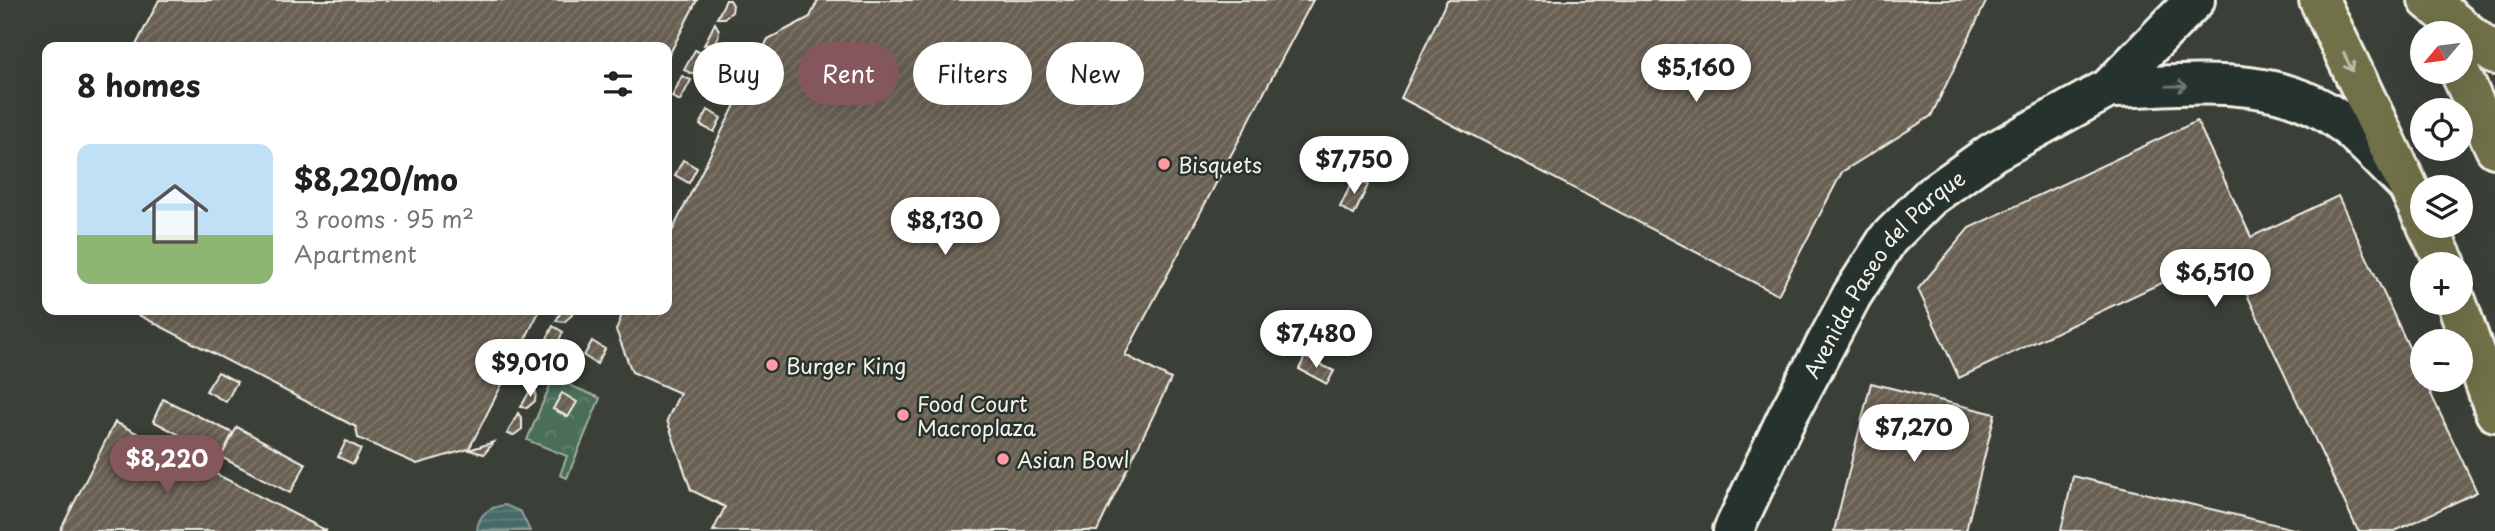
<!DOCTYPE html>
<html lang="en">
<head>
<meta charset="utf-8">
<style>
	body { margin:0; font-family:"Playpen Sans",sans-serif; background:#f2f2f2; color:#202124; height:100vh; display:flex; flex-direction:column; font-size:26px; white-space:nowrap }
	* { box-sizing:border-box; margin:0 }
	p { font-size:23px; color:#757577 }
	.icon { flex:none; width:38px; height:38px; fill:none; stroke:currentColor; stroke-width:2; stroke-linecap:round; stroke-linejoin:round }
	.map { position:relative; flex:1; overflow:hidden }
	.sheet { position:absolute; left:42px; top:42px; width:630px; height:273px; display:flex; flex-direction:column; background:#fff; border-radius:14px; box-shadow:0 7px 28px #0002 }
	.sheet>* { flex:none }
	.banner { position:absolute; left:693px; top:42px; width:665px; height:63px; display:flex; gap:14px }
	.needle { width:46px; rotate:241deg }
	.fabs { position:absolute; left:2410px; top:21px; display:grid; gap:14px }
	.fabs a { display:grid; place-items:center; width:63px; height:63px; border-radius:50%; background:#fff; box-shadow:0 7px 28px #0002; font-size:35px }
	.price { position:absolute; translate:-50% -60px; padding:0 16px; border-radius:24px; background:#fff; color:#222; font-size:23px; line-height:46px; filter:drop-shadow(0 2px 4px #0008) }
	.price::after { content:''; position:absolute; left:50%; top:42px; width:21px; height:16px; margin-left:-10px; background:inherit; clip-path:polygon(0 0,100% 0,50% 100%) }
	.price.on { background:#84575d; color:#fff }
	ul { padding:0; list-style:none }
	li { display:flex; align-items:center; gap:21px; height:175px; padding:0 35px }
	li+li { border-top:2px solid #e0e0e0 }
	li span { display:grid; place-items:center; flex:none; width:196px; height:140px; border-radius:14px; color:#555 }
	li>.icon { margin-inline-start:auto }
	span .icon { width:84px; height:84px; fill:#fffc; stroke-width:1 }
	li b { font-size:30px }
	h2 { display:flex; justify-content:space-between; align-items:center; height:84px; padding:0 35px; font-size:30px }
	.chip { padding:0 24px; border-radius:32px; background:#fff; box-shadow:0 7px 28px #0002; font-size:24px; line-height:63px }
	.chip.on { background:#84575d; color:#fff }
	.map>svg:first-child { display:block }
	.forest { fill:url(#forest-crowns); stroke:#a0b0a0; stroke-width:2 }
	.water { fill:url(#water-rules); stroke:#8ba09c; stroke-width:2 }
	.building { fill:url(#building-hatch); stroke:#f4f1e8; stroke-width:2 }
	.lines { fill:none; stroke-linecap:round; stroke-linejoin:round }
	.secondary-casing { stroke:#f4f1e8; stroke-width:44 }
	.primary-casing { stroke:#f4f1e8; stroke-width:44 }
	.secondary { stroke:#26332d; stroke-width:38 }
	.primary { stroke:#70704a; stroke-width:38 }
	.oneway { stroke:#bfbda9 }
	.oneway2 { stroke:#6e766e }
	.poi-dot { fill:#ff9aa2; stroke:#26332d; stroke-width:2.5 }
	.labels { text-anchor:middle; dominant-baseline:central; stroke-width:5; stroke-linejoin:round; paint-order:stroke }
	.poi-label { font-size:21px; fill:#f4f1e8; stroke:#26332d; text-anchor:start }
	.street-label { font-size:21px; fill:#f4f1e8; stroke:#26332d }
</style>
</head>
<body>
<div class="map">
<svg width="2495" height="531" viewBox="0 0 2495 531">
	<defs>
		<pattern id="forest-crowns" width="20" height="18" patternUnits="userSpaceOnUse" patternTransform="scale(1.75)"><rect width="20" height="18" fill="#4c6e59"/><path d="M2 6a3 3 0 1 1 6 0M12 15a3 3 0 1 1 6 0" fill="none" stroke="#668371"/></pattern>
		<pattern id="water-rules" width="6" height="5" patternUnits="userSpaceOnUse" patternTransform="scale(1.75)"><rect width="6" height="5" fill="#456a69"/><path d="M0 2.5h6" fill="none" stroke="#60807e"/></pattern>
		<pattern id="building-hatch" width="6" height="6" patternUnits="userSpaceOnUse" patternTransform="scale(1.75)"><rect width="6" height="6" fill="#696052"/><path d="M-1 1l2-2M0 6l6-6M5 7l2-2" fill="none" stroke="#7f776b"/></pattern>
	</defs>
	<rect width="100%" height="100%" fill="#3a4038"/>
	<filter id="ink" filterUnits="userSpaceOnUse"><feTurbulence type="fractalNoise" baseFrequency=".0143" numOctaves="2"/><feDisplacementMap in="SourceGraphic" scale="14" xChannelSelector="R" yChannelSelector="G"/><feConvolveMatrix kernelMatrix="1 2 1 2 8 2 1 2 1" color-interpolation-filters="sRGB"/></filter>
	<g filter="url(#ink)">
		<path class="forest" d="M568 343 582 355 569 385 600 398 567 478 560 475 567 456 527 440Z"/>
		<path class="water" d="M505 505 521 512 530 531H477C478 514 489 507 505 505Z"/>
		<g class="building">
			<path d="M159 0H697L667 59V47H135Z"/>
			<path d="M726 0H730L733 5 732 12 724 18H717Z"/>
			<path d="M818 0H1313L1125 355 1171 379 1097 531H713L725 507 691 490 667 420 680 393 632 372 616 330 624 310H667V241L768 39 810 17Z"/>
			<path d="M1447 0H1987L1931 116 1842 172 1778 295 1401 98Z"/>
			<path d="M715 23 719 30 718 38 713 44 704 45Z"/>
			<path d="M695 50 703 54 693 74 684 70Z"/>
			<path d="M736 55 751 63 743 77 728 69Z"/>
			<path d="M682 76 691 80 680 101 672 97Z"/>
			<path d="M708 110 721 118 714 132 700 125Z"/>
			<path d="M2197 121 2251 237 2338 196 2477 492 2395 531H2358L2227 252 1959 378 1918 289 1969 228Z"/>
			<path d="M683 160 697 168 689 183 675 175Z"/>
			<path d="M1354 178 1368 185 1354 215 1340 207Z"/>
			<path d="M129 310H540L469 449 417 464 358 438 356 427Z"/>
			<path d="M562 310H573L572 315 564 322 556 321Z"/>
			<path d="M553 326 563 332 553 352 543 347Z"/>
			<path d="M592 341 605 349 597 364 584 356Z"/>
			<path d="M539 354 549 359 539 380 529 374Z"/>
			<path d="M1305 357 1334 371 1327 384 1299 369Z"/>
			<path d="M218 372 237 382 226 402 206 391Z"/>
			<path d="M1871 383 1995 414 1966 531H1834Z"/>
			<path d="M532 387 536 392 535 401 527 408 521 407Z"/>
			<path d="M562 393 577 402 568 417 553 409Z"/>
			<path d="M163 399 233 433 221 457 153 421Z"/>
			<path d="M518 413 522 419V429L514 435 507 434Z"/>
			<path d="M115 422 327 531H60Z"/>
			<path d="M237 427 306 464 290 493 221 457Z"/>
			<path d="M346 441 361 449 353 464 338 457Z"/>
			<path d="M494 442 484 454 469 450Z"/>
			<path d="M2073 476 2302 531H2061Z"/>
		</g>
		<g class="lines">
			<g class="secondary-casing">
				<g id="secondary">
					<path d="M2109 88C2188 86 2277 71 2344 124 2366 142 2386 165 2406 184"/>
					<path id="s1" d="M1733 531 1788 415 1852 295 1888 239 1930 197 1993 152 2109 88 2195 0"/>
				</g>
			</g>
			<g class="primary-casing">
				<g id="primary">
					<path d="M2319 0 2422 216"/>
					<path d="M2428 0 2495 55"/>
					<path d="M2460 72 2495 148"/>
					<path d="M2427 226 2446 264"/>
					<path d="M2457 303 2495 412"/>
				</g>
			</g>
			<use href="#secondary" class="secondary"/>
			<use href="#primary" class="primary"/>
		</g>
		<defs><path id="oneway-shaft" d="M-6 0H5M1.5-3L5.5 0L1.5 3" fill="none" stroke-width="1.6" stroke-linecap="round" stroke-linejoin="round" transform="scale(1.75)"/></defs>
		<use class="oneway" href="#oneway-shaft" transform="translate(2348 62) rotate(65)"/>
		<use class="oneway2" href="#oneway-shaft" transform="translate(2177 86) rotate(-1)"/>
	</g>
	<g class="poi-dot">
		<circle cx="1164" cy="164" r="7"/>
		<circle cx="772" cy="365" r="7"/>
		<circle cx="903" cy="415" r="7"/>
		<circle cx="1003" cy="459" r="7"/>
	</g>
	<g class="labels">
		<g class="poi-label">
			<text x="1178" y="164">Bisquets</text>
			<text x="786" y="365">Burger King</text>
			<text x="917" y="403">Food Court<tspan x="917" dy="24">Macroplaza</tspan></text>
			<text x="1017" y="459">Asian Bowl</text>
		</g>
		<g class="street-label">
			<text stroke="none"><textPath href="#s1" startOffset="301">Avenida Paseo del Parque</textPath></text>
		</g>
	</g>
</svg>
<div class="fabs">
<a><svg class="needle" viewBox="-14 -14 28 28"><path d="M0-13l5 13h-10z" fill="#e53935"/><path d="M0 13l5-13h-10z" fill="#757577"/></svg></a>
<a><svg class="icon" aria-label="locate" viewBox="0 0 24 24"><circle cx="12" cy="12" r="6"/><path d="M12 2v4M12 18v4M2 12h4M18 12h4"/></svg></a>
<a><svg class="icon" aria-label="layers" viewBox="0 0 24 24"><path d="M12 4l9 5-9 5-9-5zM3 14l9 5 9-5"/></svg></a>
<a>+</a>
<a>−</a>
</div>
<b class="price" style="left:1696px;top:104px">$5,160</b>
<b class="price" style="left:1354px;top:196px">$7,750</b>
<b class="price" style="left:945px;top:257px">$8,130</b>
<b class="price" style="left:2215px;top:309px">$6,510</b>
<b class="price" style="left:1316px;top:370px">$7,480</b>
<b class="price" style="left:530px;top:399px">$9,010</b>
<b class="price" style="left:1914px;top:464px">$7,270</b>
<b class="price on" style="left:167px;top:495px">$8,220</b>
<div class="banner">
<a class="chip">Buy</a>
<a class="chip on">Rent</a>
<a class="chip">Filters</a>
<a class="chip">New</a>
</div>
<section class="sheet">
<h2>8 homes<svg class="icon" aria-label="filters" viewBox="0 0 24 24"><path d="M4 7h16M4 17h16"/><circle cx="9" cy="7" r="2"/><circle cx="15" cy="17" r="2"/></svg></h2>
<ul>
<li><span style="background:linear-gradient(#bfe0f5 65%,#8fb573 0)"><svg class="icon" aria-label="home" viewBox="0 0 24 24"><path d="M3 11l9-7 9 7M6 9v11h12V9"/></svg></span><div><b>$8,220/mo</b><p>3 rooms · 95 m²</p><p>Apartment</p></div></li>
</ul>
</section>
</div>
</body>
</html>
